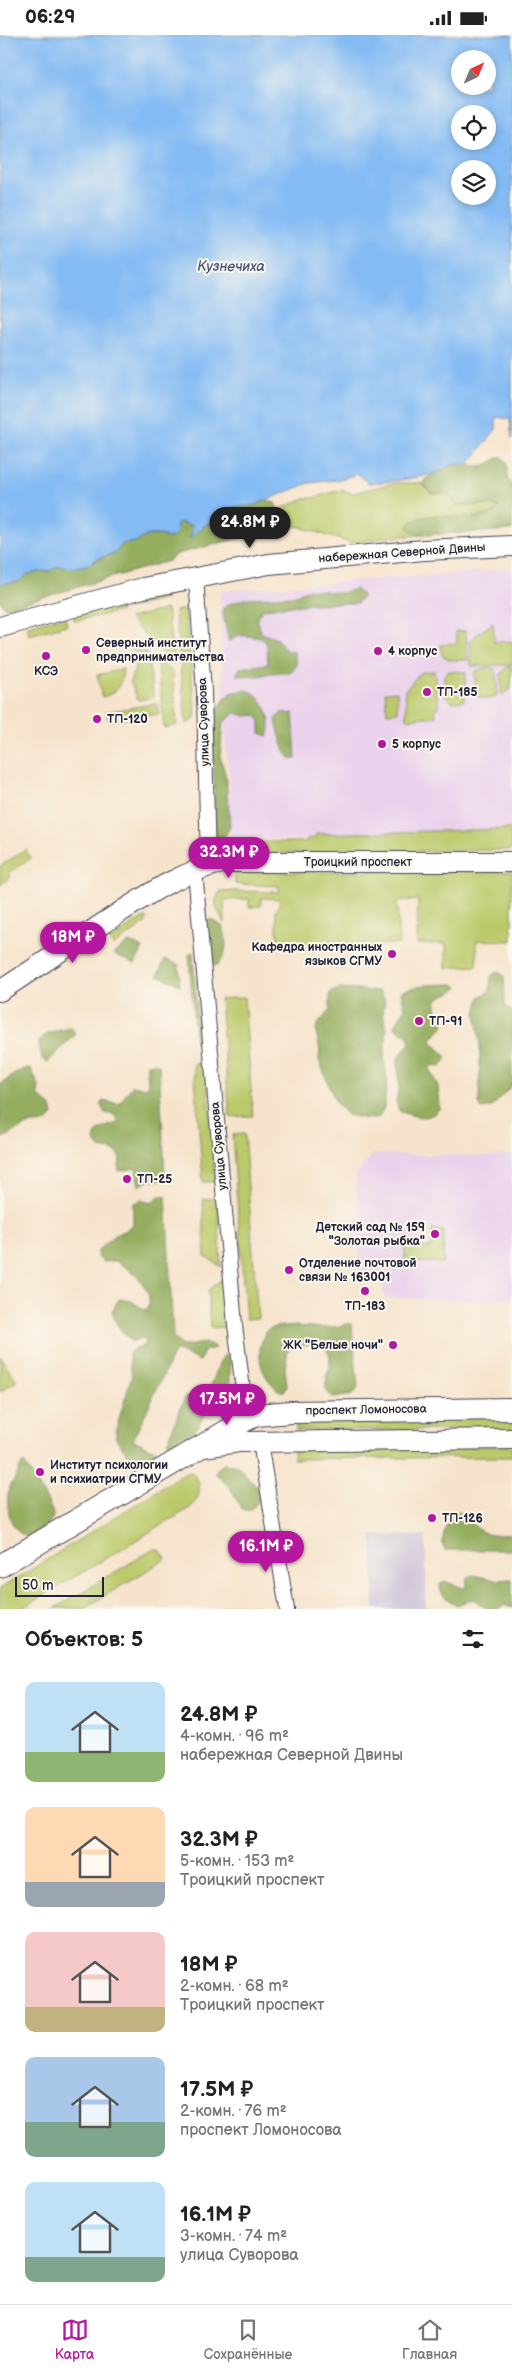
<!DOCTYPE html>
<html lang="ru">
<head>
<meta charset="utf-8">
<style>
	body { margin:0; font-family:"Balsamiq Sans",sans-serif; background:#f6f6f6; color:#222; height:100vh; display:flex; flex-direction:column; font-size:19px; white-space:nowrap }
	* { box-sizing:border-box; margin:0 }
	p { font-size:16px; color:#767676 }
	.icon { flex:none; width:28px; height:28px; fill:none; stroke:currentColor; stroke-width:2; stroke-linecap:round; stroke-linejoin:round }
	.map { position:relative; height:1574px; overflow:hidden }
	.side { display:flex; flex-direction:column; background:#fff; flex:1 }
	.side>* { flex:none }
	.needle { width:32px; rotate:44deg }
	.fabs { position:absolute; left:451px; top:15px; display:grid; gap:10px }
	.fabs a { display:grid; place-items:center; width:45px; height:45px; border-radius:50%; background:#fff; box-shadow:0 2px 8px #0003; font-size:25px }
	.scale { position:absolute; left:15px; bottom:12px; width:89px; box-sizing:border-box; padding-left:5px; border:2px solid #22223b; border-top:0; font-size:14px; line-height:18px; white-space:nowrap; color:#22223b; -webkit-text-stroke:4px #fbf7ec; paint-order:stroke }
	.price { position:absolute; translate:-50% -42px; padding:0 11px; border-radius:18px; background:#b5179e; color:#fff; font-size:16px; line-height:32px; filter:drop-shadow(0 1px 2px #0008) }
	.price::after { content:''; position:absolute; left:50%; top:30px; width:15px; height:11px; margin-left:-8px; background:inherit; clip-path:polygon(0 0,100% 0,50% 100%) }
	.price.active { background:#222; color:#fff }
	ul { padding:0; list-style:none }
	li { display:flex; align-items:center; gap:15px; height:125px; padding:0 25px }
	li span { display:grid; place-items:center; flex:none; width:140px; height:100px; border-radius:10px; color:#555 }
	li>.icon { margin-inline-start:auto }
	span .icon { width:60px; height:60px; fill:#fffc; stroke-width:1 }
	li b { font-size:21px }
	h2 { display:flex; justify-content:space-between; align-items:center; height:60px; padding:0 25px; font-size:21px }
	.status { display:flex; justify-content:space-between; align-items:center; height:35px; padding:0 25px; background:#fff; direction:ltr }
	.status svg { height:14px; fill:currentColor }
	.tabs { display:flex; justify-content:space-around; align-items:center; height:70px; border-top:1px solid #e0e0e0; background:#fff; font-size:14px; color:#767676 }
	.tabs a { display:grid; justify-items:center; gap:2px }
	.tabs .active { color:#b5179e }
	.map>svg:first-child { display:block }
	.built { fill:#ead1ec }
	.industrial { fill:#cabfd6 }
	.green { fill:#bbc96b; stroke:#6e7653 }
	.forest { fill:#94ad5f; stroke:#5b684d }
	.water { fill:#84bbf4; stroke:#536e98; fill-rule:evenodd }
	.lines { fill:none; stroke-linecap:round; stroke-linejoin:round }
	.street-casing { stroke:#423f51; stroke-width:16 }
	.secondary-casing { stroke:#423f51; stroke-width:22 }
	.primary-casing { stroke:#423f51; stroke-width:24 }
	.street { stroke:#fff; stroke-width:14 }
	.secondary { stroke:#fff; stroke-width:20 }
	.primary { stroke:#fff; stroke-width:22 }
	.poi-dot { fill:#b5179e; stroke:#fbf7ec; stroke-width:2 }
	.labels { text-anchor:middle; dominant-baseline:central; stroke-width:4; stroke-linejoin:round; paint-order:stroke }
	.street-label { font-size:12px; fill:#22223b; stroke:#fbf7ec }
	.poi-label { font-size:12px; font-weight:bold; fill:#22223b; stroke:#fbf7ec; text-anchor:start }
	.water-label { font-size:14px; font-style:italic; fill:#44587c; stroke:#fbf7ec }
</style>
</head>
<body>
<div class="status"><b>06:29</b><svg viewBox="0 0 49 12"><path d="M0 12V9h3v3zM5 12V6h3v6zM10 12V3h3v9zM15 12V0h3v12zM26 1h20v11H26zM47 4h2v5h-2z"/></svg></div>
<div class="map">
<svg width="512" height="1574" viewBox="0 0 512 1574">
	<rect width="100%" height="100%" fill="#fbf7ec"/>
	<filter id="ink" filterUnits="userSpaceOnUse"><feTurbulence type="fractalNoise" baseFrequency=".02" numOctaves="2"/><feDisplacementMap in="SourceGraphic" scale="10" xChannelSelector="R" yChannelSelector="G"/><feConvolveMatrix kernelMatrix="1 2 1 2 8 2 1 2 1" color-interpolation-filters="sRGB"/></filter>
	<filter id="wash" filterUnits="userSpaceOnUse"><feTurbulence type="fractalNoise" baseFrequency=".0096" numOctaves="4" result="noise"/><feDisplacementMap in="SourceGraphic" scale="20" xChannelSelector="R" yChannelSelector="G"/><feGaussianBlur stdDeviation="1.12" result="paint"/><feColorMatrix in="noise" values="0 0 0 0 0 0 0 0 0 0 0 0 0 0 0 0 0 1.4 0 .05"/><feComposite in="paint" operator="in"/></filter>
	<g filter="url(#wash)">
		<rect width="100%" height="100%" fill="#f6e3cb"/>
		<g class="built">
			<path d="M512 534V794L317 799 316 803 307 804H229V729L226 717 223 654 220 556Z"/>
			<path d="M374 1119 485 1121 512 1119V1264L487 1266 384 1263 382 1245 360 1244 356 1139Z"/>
		</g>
		<path class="industrial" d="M371 1500 426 1501V1574H374L373 1513Z"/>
		<g class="green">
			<path d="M394 448H421L431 458H447L456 470H491L499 472 490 480 465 483 436 480 418 499 425 500 389 502 351 508 293 490 244 502 257 495 265 481 305 463H313L341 455 353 458Z"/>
			<path d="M165 554 167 564 124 574 118 566Z"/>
			<path d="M115 568 121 576 75 586 73 580Z"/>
			<path d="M167 574 174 628 170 627 129 583Z"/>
			<path d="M185 574 196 680 193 686 186 689 175 576Z"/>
			<path d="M65 581 67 590 29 600 27 591Z"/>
			<path d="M493 588 494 607 512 606V630L471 631 470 605Z"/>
			<path d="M456 596H466L468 625H450L442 620 441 610 457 608Z"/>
			<path d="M145 607 153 615 135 620 132 611Z"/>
			<path d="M147 619 154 662 138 665 130 646 136 631 134 623Z"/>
			<path d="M157 622 173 638 177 690 164 693Z"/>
			<path d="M489 632 495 634 498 656 496 662C489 665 484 665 477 661L474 639 477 635Z"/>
			<path d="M507 632H512L511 654 502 660 500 641Z"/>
			<path d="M123 634C122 649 117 659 102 662L97 640Z"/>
			<path d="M434 636 439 672 435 673 436 681 407 684 405 655 421 637Z"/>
			<path d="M448 636 466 637 464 666 452 667 445 660 444 640Z"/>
			<path d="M397 656 398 677 387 678 385 657Z"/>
			<path d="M157 668 159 679 109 686 106 677Z"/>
			<path d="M512 794V815L238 819 233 816 232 810 236 807H305L307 804 316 803V799Z"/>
			<path d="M26 814 31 823 9 838 11 841 0 851V831Z"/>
			<path d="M512 836V906L477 905V931L446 933V909H417L418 865 397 866 399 909 278 910 276 875 279 870 280 864 261 863V871L249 872V864L224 865 225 888C219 878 211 868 220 857L235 856 279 857V851L235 849V837Z"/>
			<path d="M147 883 145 889 113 911 109 905 141 884Z"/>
			<path d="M244 962 253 1081 230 1082 220 964Z"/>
			<path d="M207 1028 215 1147H203L194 1029Z"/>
			<path d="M244 1099 258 1283 246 1284 232 1100Z"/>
			<path d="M218 1163 221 1232 205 1221 203 1164Z"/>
			<path d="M432 1194 444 1196 443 1228 405 1226V1211L431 1213Z"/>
			<path d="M222 1244 225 1292 210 1293 208 1255Z"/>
			<path d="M0 1321 17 1346 0 1357Z"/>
			<rect x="296" y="1379" width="216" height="16"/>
			<path d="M512 1411V1422L293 1424 294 1415Z"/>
			<path d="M191 1437C204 1448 201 1462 190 1473L21 1574H0V1554L184 1439Z"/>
			<path d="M154 1514 160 1515 166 1524 83 1574 55 1573Z"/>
		</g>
		<g class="forest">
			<path d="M501 421 507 428V442L512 451V495L425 500 413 498 408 493 411 487 419 483 436 480 465 483 490 480 499 472 491 470H456L447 458H431L423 449C425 443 429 442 434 438 454 425 461 429 483 432Z"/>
			<path d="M265 465 275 468 278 474 262 484 257 495 251 500 177 519 168 526 5 573 0 565V549L20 546 27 539 49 536 57 531 73 533 91 529 122 509 136 507 145 501 159 500 168 504 177 498V489L180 487 193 491V501C202 491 209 483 221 494L225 487 224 481 235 472Z"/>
			<path d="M309 554 340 558 356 554 363 561 357 568 309 569 263 574 257 582 261 598 277 604 285 615 294 617 297 630 290 638H271L255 642 236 640 240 633 268 629 267 609 262 603 239 600 229 607 222 574 229 569 248 563 293 561Z"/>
			<path d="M244 655C262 655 275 687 268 701L260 698V685L255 680 245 681 236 678 223 687 220 722 226 742 230 792 225 801 216 803 212 681 230 658Z"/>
			<path d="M282 677 291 679 293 677 296 724 290 723C283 717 278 694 276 684Z"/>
			<path d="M210 884 222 891C228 902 228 926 214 931L210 929 206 887Z"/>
			<path d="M129 907 143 913 135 929 113 919Z"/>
			<path d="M193 917 199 1012 195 1006 189 919Z"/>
			<path d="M165 924 179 930 180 950 158 940Z"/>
			<path d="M496 937 502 939 504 941 505 971 512 976V1050L492 1072 482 1074 479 1069 480 1010 476 979 480 962 490 956 491 941Z"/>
			<path d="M454 949 458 952C451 961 435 958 436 972 437 979 443 983 444 990 440 999 432 999 431 1007L447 1022 441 1032 433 1030 429 1034 438 1051 439 1074C429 1087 413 1081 399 1076L396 1066 399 1051 397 1027 399 1021 410 1008 407 1000 394 992 405 974 401 957 403 955 426 950Z"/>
			<path d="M339 954 380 956 385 965 383 978 387 996 384 1023 387 1044 384 1073 379 1082 368 1084 347 1080 336 1068 319 1025 320 1015 316 997 317 990 330 975V958Z"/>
			<path d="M71 993 76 999 48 1027 42 1024C42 1019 39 1013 39 1008 40 998 65 994 71 993Z"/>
			<path d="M153 1028 159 1030 165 1141 161 1145H150L139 1151 136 1133 119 1136C118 1131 120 1128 120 1124 118 1113 108 1115 100 1113 83 1095 112 1091 119 1087L115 1080 105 1078 100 1069 103 1066 119 1069 133 1050 146 1053C151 1046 145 1038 147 1029Z"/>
			<path d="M27 1033H31L39 1052 38 1060 51 1072 53 1080C45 1093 37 1086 25 1091 16 1095 9 1101 0 1104V1050L16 1038Z"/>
			<path d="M159 1161H166L173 1302 182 1311C193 1312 207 1303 215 1313L204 1316 200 1326 175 1315 133 1405 159 1417 148 1426 134 1427 116 1404V1394L132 1341 129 1319 134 1313 144 1311 145 1305 142 1303 131 1307 116 1288 112 1276 119 1264 131 1266 145 1275 148 1273C155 1254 131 1235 117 1226L103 1227 98 1222V1215L118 1198 125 1196 133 1189V1169L140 1165 151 1168Z"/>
			<path d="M346 1289H352L358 1353 352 1360 333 1363 326 1355C324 1337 339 1323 321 1309L295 1310 288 1315 285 1333 287 1351 284 1356C278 1357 275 1352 271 1348 258 1333 256 1312 267 1295 289 1284 322 1299 346 1289Z"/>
			<path d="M226 1319 230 1326V1362C222 1371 215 1371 207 1377 201 1382 201 1389 196 1394 190 1400 174 1409 167 1408L185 1362 197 1356 208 1355C217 1344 216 1326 226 1319Z"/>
			<path d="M24 1428C30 1437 54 1473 53 1481 51 1490 36 1498 28 1501 10 1499 5 1470 9 1455 10 1450 14 1446 16 1441 19 1436 19 1432 24 1428Z"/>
			<path d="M224 1429 238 1431 260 1456 258 1467 249 1476 241 1473 230 1452 216 1439 217 1434Z"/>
			<path d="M456 1476C469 1481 477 1499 492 1500 498 1501 506 1499 512 1499V1515H445C439 1504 447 1485 456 1476Z"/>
			<path d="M473 1540 496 1545 512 1544V1573L504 1570 500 1574H487L473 1564 457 1570C447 1563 440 1563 440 1549L444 1546 463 1553 466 1552 467 1543Z"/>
		</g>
		<path class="water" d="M0 0H512V404L510 384 496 382V394L469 429C447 427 449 434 432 439 411 444 390 447 368 448L358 439 336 445 309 448 252 471 235 472 224 481V496L216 489 208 488 190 503 193 491 180 487 177 489V498L172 503 159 500H148L136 507 122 509 116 518 96 524 91 529 73 533 57 531 52 535 27 539 20 546 0 549ZM460 24H488V51H460ZM460 79H488V106H460ZM460 134H488V161H460Z"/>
	</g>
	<g filter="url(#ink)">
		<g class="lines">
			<g class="street-casing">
				<g id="street">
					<path d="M196 542 204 657 208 831"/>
					<path d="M195 836 235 1290 245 1371 244 1386"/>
					<path d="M260 1407 287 1574"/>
				</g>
			</g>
			<g class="secondary-casing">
				<g id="secondary">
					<path d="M0 592 143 553 269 529 424 515 512 511"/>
					<path d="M0 956C34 934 68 911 102 889 141 864 182 834 228 827H512"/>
					<path d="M203 1412 239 1407 512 1404"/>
				</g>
			</g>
			<g class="primary-casing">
				<path id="primary" d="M0 1531 244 1386 256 1380 291 1377 512 1374"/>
			</g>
			<use href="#street" class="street"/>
			<use href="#secondary" class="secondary"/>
			<use href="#primary" class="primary"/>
		</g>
	</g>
	<g class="poi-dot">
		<circle cx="86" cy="615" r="5"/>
		<circle cx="378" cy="616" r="5"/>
		<circle cx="46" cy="621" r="5"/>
		<circle cx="427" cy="657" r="5"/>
		<circle cx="97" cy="684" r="5"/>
		<circle cx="382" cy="709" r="5"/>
		<circle cx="392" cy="919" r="5"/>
		<circle cx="419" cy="986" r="5"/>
		<circle cx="127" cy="1144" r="5"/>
		<circle cx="435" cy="1199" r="5"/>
		<circle cx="289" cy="1235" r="5"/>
		<circle cx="365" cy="1256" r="5"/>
		<circle cx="393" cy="1310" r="5"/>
		<circle cx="40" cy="1437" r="5"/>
		<circle cx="432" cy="1483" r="5"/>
	</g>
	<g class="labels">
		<g class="street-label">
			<text transform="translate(402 518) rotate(-4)">набережная Северной Двины</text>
			<text transform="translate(204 687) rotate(-92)">улица Суворова</text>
			<text x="358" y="827">Троицкий проспект</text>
			<text transform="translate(219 1111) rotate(-95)">улица Суворова</text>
			<text transform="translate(366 1375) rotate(-1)">проспект Ломоносова</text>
		</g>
		<g class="poi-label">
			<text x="96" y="608">Северный институт<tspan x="96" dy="14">предпринимательства</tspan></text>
			<text x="388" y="616">4 корпус</text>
			<text x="46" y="636" text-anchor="middle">КСЭ</text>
			<text x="437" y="657">ТП-185</text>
			<text x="107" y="684">ТП-120</text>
			<text x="392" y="709">5 корпус</text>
			<text x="382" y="912" text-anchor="end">Кафедра иностранных<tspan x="382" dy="14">языков СГМУ</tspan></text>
			<text x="429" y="986">ТП-91</text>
			<text x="137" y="1144">ТП-25</text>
			<text x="425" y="1192" text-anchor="end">Детский сад № 159<tspan x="425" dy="14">"Золотая рыбка"</tspan></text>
			<text x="299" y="1228">Отделение почтовой<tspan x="299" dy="14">связи № 163001</tspan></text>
			<text x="365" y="1271" text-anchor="middle">ТП-183</text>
			<text x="383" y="1310" text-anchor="end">ЖК "Белые ночи"</text>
			<text x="50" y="1430">Институт психологии<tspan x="50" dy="14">и психиатрии СГМУ</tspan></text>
			<text x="442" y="1483">ТП-126</text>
		</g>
		<g class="water-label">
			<text x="231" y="231">Кузнечиха</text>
		</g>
	</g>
</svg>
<div class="fabs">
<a><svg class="needle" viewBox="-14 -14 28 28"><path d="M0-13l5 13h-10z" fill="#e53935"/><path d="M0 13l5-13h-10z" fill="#767676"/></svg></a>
<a><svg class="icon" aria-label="locate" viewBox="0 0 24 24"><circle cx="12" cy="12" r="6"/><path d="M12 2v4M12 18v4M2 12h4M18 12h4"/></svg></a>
<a><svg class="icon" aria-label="layers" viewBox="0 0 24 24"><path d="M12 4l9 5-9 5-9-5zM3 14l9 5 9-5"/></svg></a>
</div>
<div class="scale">50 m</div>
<b class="price active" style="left:250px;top:514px">24.8M ₽</b>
<b class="price" style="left:229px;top:844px">32.3M ₽</b>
<b class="price" style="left:73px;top:929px">18M ₽</b>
<b class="price" style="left:227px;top:1391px">17.5M ₽</b>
<b class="price" style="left:266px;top:1538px">16.1M ₽</b>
</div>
<section class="side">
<h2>Объектов: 5<svg class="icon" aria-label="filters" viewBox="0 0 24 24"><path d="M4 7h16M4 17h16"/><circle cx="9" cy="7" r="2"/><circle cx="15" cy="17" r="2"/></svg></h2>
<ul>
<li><span style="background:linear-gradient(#bfe0f5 70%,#8fb573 0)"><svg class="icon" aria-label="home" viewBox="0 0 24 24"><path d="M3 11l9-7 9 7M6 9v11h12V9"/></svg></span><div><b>24.8M ₽</b><p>4-комн. · 96 m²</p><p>набережная Северной Двины</p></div></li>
<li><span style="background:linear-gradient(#ffd9b3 75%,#9aa5b1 0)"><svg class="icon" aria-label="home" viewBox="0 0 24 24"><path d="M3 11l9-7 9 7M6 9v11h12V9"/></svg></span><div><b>32.3M ₽</b><p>5-комн. · 153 m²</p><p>Троицкий проспект</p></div></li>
<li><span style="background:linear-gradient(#f6c9c9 75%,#c2b280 0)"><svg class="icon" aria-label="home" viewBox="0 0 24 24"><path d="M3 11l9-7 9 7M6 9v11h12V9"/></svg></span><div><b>18M ₽</b><p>2-комн. · 68 m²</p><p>Троицкий проспект</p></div></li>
<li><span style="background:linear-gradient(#a9c7e8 65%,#7fa58c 0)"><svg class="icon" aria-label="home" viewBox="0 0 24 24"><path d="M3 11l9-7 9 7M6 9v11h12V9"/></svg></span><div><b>17.5M ₽</b><p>2-комн. · 76 m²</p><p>проспект Ломоносова</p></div></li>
<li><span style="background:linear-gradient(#bfe0f5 75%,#7fa58c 0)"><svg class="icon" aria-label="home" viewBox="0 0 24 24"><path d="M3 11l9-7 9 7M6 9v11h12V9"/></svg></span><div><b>16.1M ₽</b><p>3-комн. · 74 m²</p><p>улица Суворова</p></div></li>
</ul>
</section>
<nav class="tabs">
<a class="active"><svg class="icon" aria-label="map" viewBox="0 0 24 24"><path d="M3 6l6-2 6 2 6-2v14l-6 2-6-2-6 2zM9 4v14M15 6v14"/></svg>Карта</a>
<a><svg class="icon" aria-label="saved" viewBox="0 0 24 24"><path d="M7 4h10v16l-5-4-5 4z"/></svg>Сохранённые</a>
<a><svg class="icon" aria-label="home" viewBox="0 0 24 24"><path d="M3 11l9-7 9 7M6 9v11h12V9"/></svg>Главная</a>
</nav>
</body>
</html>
